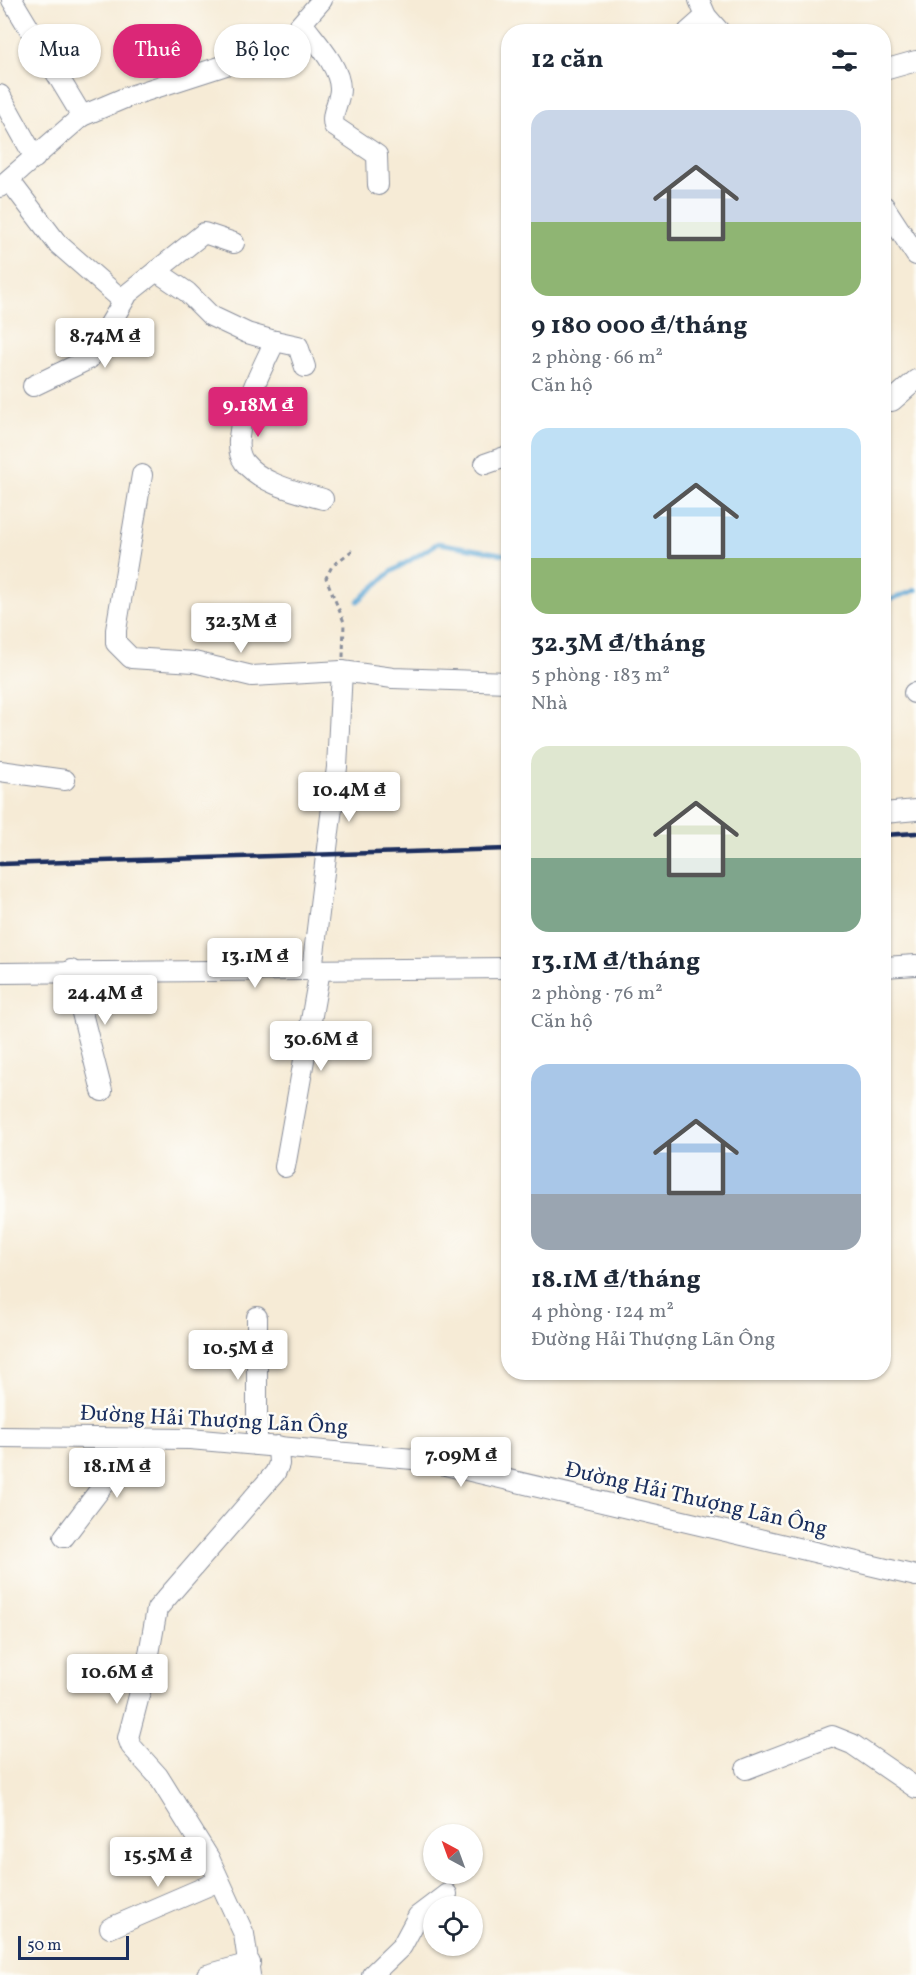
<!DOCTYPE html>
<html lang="vi">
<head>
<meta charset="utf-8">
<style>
	body { margin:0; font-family:Vollkorn,serif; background:#f6f6f7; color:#1f2937; height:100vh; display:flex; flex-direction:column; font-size:22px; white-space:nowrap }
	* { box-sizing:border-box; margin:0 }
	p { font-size:20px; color:#747a83 }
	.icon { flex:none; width:33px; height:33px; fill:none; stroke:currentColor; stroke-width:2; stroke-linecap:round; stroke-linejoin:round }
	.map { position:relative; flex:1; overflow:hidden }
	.details { position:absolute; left:501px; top:24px; width:390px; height:1356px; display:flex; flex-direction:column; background:#fff; border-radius:24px; box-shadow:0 2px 4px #0004 }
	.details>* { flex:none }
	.hud { position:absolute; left:18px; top:24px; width:393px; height:54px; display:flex; gap:12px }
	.needle { width:39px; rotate:319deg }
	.tools { position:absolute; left:423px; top:1824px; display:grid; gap:12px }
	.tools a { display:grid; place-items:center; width:60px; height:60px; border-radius:50%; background:#fff; box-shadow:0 2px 4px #0004; font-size:30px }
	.scale { position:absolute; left:18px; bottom:15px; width:111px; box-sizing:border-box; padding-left:6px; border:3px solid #1b2f5e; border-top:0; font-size:16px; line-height:21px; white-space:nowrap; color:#1b2f5e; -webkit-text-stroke:4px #fdfcf7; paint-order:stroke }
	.price { position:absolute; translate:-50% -51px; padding:0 14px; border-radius:6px; background:#fff; color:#222; font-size:20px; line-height:39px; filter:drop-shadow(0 2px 3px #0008) }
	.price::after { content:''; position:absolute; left:50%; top:36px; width:18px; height:14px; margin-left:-9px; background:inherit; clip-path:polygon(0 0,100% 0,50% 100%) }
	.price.on { background:#db2777; color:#fff }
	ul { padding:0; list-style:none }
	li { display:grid; align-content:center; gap:12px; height:318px; padding:0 30px }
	li span { display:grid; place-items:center; height:186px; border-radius:18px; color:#555 }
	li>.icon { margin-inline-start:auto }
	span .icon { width:108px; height:108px; fill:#fffc; stroke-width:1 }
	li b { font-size:26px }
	h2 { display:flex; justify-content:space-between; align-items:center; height:72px; padding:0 30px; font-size:26px }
	.pill { padding:0 21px; border-radius:27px; background:#fff; box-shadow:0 2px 4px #0004; font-size:21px; line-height:54px }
	.pill.on { background:#db2777; color:#fff }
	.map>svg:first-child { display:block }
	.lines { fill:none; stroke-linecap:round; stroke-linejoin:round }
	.stream { stroke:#5ea8d6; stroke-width:4.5 }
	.minor-casing { stroke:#888d9a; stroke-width:22 }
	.path { stroke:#888d9a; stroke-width:3; stroke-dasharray:4.5 4.5; stroke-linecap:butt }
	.minor { stroke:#fff; stroke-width:20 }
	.rail { stroke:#1b2f5e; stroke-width:4.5 }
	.labels { text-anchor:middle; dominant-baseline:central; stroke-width:5; stroke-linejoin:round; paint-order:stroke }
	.street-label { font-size:22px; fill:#1b2f5e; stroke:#fdfcf7 }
</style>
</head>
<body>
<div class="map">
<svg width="916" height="1975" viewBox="0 0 916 1975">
	<rect width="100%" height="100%" fill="#fdfcf7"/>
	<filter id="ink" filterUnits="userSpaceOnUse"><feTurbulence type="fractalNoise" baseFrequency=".0167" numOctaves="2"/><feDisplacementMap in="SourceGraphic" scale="12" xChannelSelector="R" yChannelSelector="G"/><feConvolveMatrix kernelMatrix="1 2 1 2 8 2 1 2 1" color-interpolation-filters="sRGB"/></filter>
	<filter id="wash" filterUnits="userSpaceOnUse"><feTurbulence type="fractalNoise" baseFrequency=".008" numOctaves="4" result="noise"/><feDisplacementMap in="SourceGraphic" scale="24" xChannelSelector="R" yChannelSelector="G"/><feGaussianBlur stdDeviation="1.35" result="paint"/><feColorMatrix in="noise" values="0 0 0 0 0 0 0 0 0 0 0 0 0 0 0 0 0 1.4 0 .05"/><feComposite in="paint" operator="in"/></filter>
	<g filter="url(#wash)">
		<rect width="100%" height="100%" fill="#f6ebd6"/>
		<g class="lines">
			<g class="stream">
				<path d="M358 601 391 572 438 543 508 555"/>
				<path d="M884 602 916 590"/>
			</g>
		</g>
	</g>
	<g filter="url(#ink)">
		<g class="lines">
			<g class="minor-casing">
				<g id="minor">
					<path d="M12 0 82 116"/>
					<path d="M699 0 706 16 720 32"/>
					<path d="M303 24C315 41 340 66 340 89 340 102 330 113 334 126L377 155 378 185"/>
					<path d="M688 32 706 16"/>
					<path d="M884 70 916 61"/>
					<path d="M0 95 35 158"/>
					<path d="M9 180 57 243 121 299 204 233 234 243"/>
					<path d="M0 187 82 116 127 97 257 55 294 32 322 0"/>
					<path d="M884 206 916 255"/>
					<path d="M156 271 187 292 211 316 247 333 275 341"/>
					<path d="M305 367 298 346 275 341C263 367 225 437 244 462 261 484 298 492 323 499"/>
					<path d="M33 386 89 359 126 297"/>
					<path d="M892 401 916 380"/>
					<path d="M485 464 508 456"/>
					<path d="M142 475 116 630V643L131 658 194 662 252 676 342 671 393 678 508 682"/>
					<path d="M914 693H916"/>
					<path d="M0 771 65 780"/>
					<path d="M884 813 916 810"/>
					<path d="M884 967 916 965"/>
					<path d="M71 970 102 1091"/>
					<path d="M312 970 337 767 342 671"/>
					<path d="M0 973 508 968"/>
					<path d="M285 1167 320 970"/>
					<path d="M257 1317V1445"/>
					<path d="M0 1437 190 1439 424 1460 916 1576"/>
					<path d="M64 1537 140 1437"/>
					<path d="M746 1769 832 1736 852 1744 916 1788"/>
					<path d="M110 1928 219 1881"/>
					<path d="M207 1975 250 1963"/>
					<path d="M250 1975 244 1934 209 1858 158 1776 131 1746 128 1738 147 1665 157 1609 275 1473 279 1464 278 1446"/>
					<path d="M372 1975 402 1946 418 1916 447 1894"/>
				</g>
			</g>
			<path class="path" d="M343 657 344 622 326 578 332 566 354 549"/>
			<use href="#minor" class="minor"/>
			<g class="rail">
				<path d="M884 835 916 833"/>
				<path d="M0 864 508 849"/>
			</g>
		</g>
	</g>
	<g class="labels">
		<g class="street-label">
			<text transform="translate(214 1421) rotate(3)">Đường Hải Thượng Lãn Ông</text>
			<text transform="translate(696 1500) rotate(13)">Đường Hải Thượng Lãn Ông</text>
		</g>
	</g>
</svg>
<div class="tools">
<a><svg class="needle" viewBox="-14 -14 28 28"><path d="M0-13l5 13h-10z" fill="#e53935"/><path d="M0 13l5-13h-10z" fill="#747a83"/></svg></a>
<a><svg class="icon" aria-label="locate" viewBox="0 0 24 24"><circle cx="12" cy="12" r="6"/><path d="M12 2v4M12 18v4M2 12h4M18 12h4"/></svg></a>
</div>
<div class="scale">50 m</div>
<b class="price" style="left:105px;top:369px">8.74M ₫</b>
<b class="price on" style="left:258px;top:438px">9.18M ₫</b>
<b class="price" style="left:241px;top:654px">32.3M ₫</b>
<b class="price" style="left:349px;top:823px">10.4M ₫</b>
<b class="price" style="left:255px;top:989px">13.1M ₫</b>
<b class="price" style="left:105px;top:1026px">24.4M ₫</b>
<b class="price" style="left:321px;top:1072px">30.6M ₫</b>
<b class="price" style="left:238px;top:1381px">10.5M ₫</b>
<b class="price" style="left:461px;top:1488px">7.09M ₫</b>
<b class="price" style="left:117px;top:1499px">18.1M ₫</b>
<b class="price" style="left:117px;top:1705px">10.6M ₫</b>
<b class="price" style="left:158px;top:1888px">15.5M ₫</b>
<div class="hud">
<a class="pill">Mua</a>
<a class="pill on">Thuê</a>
<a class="pill">Bộ lọc</a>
</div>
<section class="details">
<h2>12 căn<svg class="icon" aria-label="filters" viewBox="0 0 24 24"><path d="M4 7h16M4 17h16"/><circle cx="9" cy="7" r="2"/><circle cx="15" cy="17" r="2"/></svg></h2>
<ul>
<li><span style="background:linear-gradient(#c9d6e8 60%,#8fb573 0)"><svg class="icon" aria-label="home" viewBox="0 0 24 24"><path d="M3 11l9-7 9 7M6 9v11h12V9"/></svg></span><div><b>9 180 000 ₫/tháng</b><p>2 phòng · 66 m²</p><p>Căn hộ</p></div></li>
<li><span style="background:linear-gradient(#bfe0f5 70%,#8fb573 0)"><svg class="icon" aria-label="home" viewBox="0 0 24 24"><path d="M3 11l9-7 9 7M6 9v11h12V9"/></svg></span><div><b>32.3M ₫/tháng</b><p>5 phòng · 183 m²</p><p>Nhà</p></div></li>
<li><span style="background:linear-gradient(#dfe7d0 60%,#7fa58c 0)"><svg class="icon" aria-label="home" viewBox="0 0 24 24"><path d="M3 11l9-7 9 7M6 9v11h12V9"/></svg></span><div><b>13.1M ₫/tháng</b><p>2 phòng · 76 m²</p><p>Căn hộ</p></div></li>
<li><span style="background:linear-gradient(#a9c7e8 70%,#9aa5b1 0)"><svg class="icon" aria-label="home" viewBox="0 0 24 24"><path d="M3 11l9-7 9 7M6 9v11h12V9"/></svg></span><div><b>18.1M ₫/tháng</b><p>4 phòng · 124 m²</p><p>Đường Hải Thượng Lãn Ông</p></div></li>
</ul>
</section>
</div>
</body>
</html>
